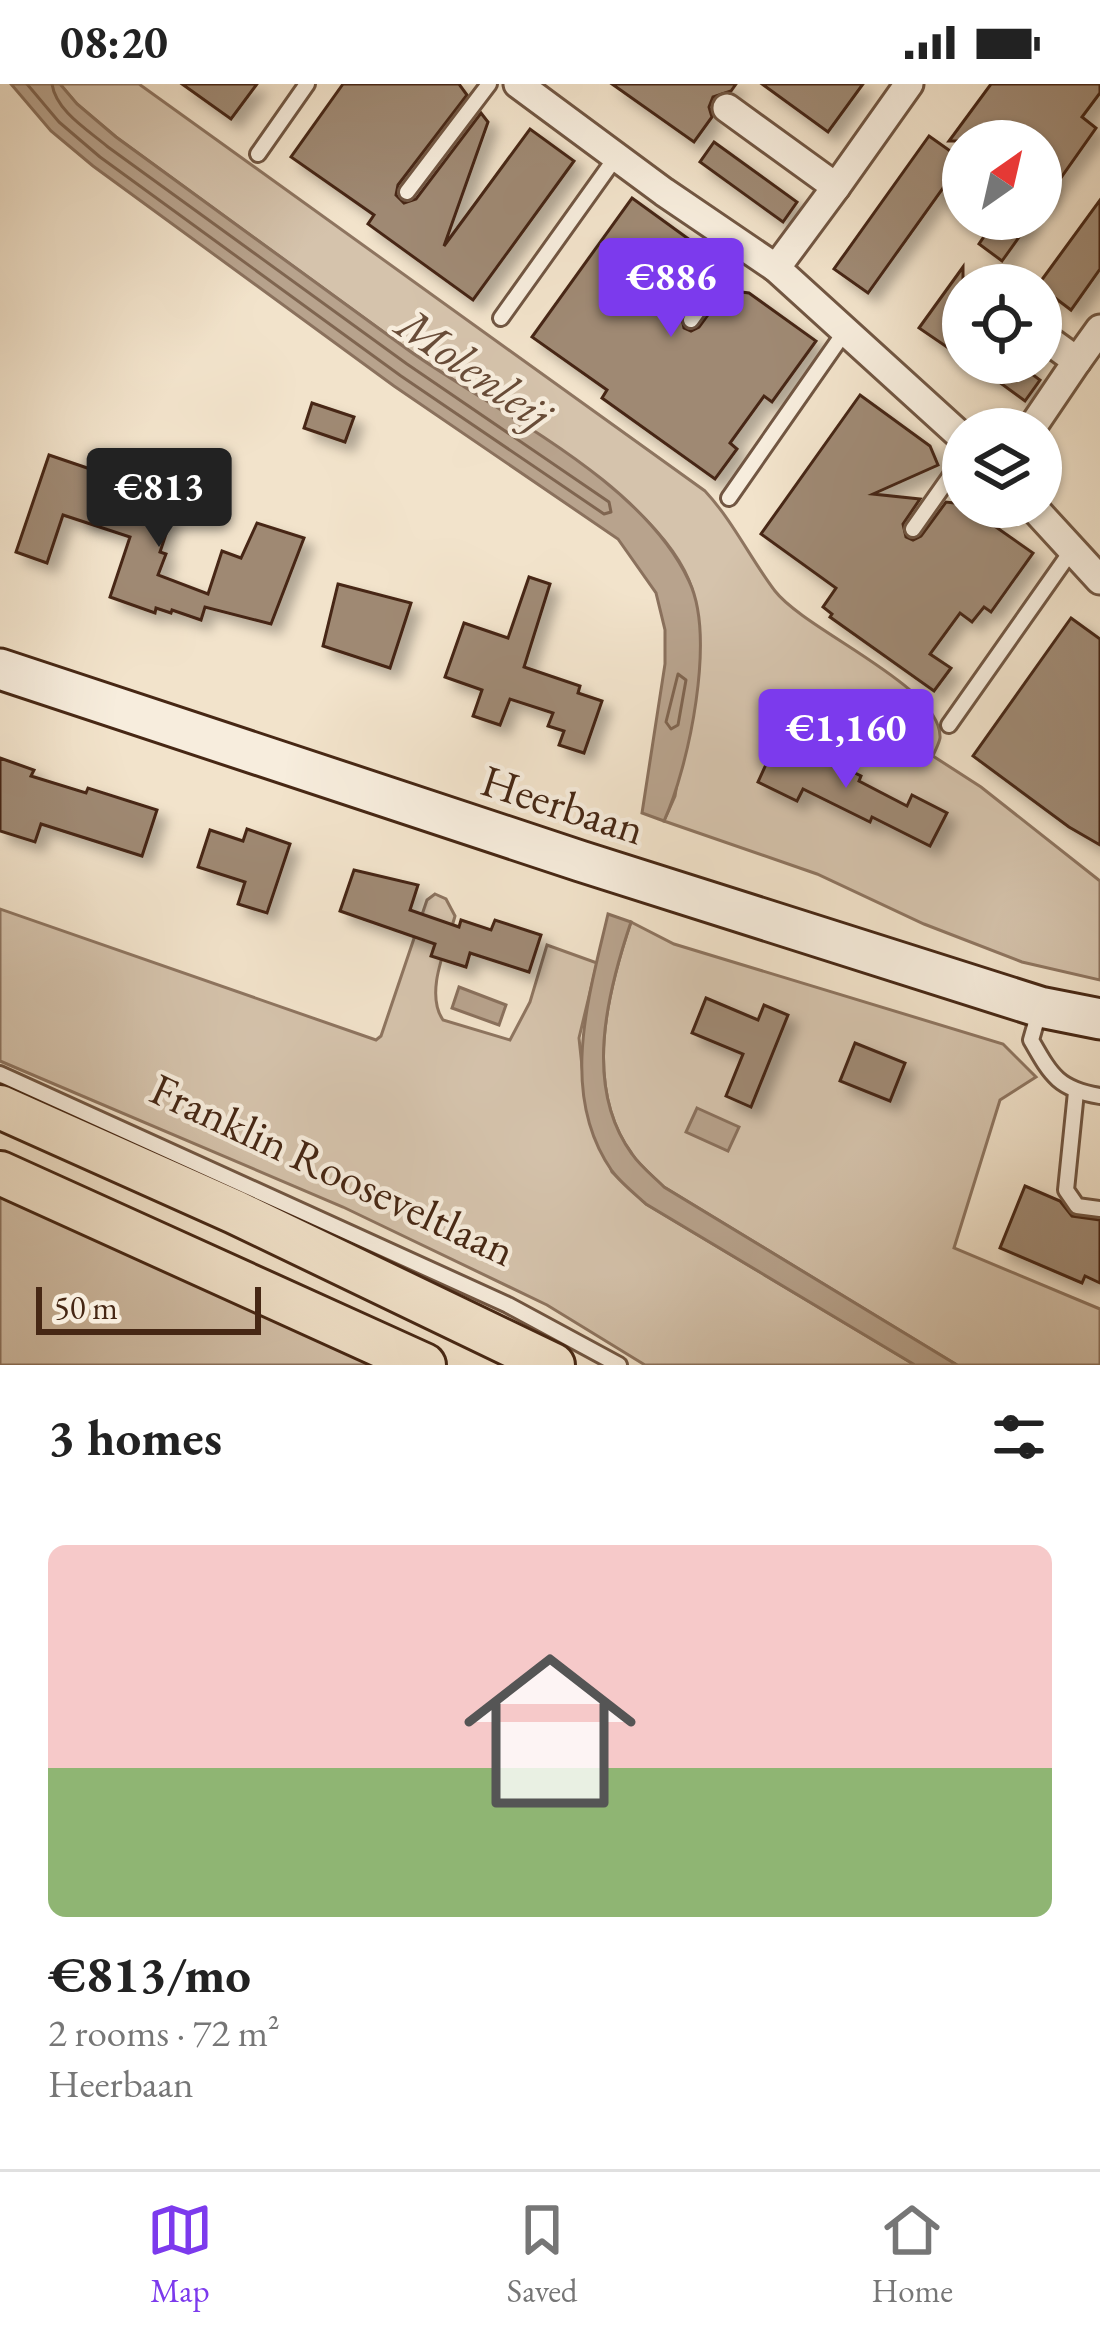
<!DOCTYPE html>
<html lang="en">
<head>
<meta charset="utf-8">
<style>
	body { margin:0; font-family:"EB Garamond",serif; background:#f6f6f6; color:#222; height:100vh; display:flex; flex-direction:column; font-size:45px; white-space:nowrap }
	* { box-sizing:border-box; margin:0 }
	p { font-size:39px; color:#767676 }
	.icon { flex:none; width:66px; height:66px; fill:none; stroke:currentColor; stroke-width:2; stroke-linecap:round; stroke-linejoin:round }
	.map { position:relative; height:1281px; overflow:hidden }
	.side { display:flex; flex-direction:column; background:#fff; flex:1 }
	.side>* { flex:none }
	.needle { width:78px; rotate:34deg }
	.fabs { position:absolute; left:942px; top:36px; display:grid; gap:24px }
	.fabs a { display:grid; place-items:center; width:120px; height:120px; border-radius:50%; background:#fff; box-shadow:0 3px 9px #0004; font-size:60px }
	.scale { position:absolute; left:36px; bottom:30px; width:225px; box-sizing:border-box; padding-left:12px; border:6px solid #462714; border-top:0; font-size:33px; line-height:42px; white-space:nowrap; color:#462714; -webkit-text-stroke:9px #f7eddd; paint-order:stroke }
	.price { position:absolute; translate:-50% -102px; padding:0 27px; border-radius:12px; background:#7c3aed; color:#fff; font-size:39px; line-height:78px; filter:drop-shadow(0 3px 6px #0008) }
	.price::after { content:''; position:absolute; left:50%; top:72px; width:36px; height:27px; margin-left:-18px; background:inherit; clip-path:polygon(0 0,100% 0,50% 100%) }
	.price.on { background:#222; color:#fff }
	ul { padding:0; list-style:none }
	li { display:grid; align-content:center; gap:24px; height:636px; padding:0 48px }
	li+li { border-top:3px solid #e0e0e0 }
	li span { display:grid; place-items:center; height:372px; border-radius:18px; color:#555 }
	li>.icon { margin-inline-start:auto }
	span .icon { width:216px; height:216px; fill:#fffc; stroke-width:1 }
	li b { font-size:51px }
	h2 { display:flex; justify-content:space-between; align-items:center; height:144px; padding:0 48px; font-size:51px }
	.status { display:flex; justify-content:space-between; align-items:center; height:84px; padding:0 60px; background:#fff; direction:ltr }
	.status svg { height:33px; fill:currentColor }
	.tab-bar { display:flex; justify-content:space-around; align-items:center; height:168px; border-top:3px solid #e0e0e0; background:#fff; font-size:33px; color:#767676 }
	.tab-bar a { display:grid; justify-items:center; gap:6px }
	.tab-bar .on { color:#7c3aed }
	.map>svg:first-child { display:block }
	.green { fill:#d5c3ac; stroke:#8e7560; stroke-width:3 }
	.water { fill:#b8a38d; stroke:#8a715d; stroke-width:3 }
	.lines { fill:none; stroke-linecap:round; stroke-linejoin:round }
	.shore { stroke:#7f6550; stroke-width:3 }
	.building { fill:#9f8973; stroke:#462714; stroke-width:3; filter:url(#shadow) }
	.lane-casing { stroke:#715642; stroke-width:20 }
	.street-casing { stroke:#715642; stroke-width:33 }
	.secondary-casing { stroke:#462714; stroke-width:45 }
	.primary-casing { stroke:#462714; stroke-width:48 }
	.lane { stroke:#f7eddd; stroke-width:14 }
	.street { stroke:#f7eddd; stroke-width:27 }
	.secondary { stroke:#f7eddd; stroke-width:39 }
	.primary { stroke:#f2e3cb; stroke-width:42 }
	.labels { text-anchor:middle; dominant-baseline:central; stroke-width:9; stroke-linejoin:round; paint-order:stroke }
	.street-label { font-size:45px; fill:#462714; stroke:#f7eddd }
	.water-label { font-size:48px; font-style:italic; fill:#684c38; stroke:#f7eddd }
</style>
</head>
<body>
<div class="status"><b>08:20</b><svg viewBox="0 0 49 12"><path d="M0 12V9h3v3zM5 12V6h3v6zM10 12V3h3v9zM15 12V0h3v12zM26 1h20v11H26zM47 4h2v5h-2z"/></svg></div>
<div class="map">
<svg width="1100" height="1281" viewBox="0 0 1100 1281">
	<defs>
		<filter id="shadow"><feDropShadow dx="9" dy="9" stdDeviation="6" flood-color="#0004"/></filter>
	</defs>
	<rect width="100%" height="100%" fill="#f2e3cb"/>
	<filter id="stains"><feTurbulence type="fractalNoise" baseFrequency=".00167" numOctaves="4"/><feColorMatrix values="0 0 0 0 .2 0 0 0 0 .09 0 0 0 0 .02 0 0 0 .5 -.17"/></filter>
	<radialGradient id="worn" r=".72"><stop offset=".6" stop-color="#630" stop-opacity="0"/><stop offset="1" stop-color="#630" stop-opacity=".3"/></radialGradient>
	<g class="green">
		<path d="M60 0H139L705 407C733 437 750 474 775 507 806 547 943 603 940 654 939 660 935 666 933 672L981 703 1100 797V896L1022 878 924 840 817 790 664 737 675 712C684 653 709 560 692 505 664 413 488 322 411 268 312 197 214 125 116 53L77 20Z"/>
		<path d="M435 810 446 815 455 832C447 862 424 908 443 936L510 956 530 918 547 861 597 879 579 954 586 1020 612 1088 646 1120 915 1281H645L547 1221 343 1123 0 977V825L376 956 381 952 427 816Z"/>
		<path d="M631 838 674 860 1003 960 1036 993 1000 1016 954 1164 1100 1225V1281H957L664 1103C654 1093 640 1082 632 1070 583 1003 607 909 631 838Z"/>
		<path d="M0 1107 378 1281H0Z"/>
	</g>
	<g class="water">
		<path d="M11 0H60L77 20 116 53C214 125 312 197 411 268 499 330 642 396 689 497 716 553 689 682 664 737L642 729 665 580V546L656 509 618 455 394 302 93 82 51 47Z"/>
		<path d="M608 830 631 838C607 909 583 1003 632 1070 640 1082 654 1093 664 1103L957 1281H915L646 1120C635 1110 621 1099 612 1087 558 1010 589 912 608 830Z"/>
		<path d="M459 903 506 921 499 941 452 924Z"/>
		<path d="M697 1024 739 1043 728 1067 686 1048Z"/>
	</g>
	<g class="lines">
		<g class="shore">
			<path d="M27 0 59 38 100 73 401 292 604 430 611 428 609 418 407 280 108 63C88 46 56 27 52 0"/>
			<path d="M678 590 686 596 678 641 671 645 666 638Z"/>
		</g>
	</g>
	<g class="building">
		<path d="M182 0H257L231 35Z"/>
		<path d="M343 0H459L467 11 398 101 396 111 404 119 416 115 481 29 488 38 444 162 530 45 574 77 473 216 368 140 374 131 291 73Z"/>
		<path d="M612 0H736L731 7 713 13 709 23 712 33 694 58Z"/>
		<path d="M762 0H863L828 48Z"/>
		<path d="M991 0H1100V9L1082 33 1096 44 1041 122V57H949Z"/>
		<path d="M929 52 963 76 868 209 834 185Z"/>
		<path d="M714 58 797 118 783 138 700 78Z"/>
		<path d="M632 114 701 164 711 188 681 230 684 244 691 247 699 243 726 206 749 209 816 257 772 318 764 312 730 359 737 365 715 395 602 314 607 306 532 253Z"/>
		<path d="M1100 116V185L1071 226 1038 201Z"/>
		<path d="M996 135H1032L1002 177 979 160Z"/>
		<path d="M963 183V274L919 244Z"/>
		<path d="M973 279H1017L1040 296 1025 317Z"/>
		<path d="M860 311 930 362 938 381 873 410 920 415 903 440 906 453 913 456 921 452 946 418 963 420 1033 469 991 528 984 523 972 538 960 529 930 570 951 584 934 607 830 533 832 530 823 523 836 504 761 450Z"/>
		<path d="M312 319 354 333 345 358 304 344Z"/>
		<path d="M49 371 105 390 98 409 172 432 160 468 166 470 158 491 208 510 222 467 241 474 257 439 304 454 271 540 205 523 201 536 172 526 171 529 156 524 155 529 110 513 130 453 63 431 47 479 16 468Z"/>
		<path d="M529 493 550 500 524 583 580 602 578 609 602 617 584 669 559 661 564 647 548 642 553 629 510 615 500 641 473 632 482 606 445 593 464 539 508 554Z"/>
		<path d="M338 500 411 519 390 584 323 562Z"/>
		<path d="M1071 534 1100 555V761L1069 743 973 672Z"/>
		<path d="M779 652 861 692 859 697 907 722 912 711 947 729 930 762 872 733 870 738 803 705 797 717 758 698Z"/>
		<path d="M0 674 34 686 31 692 86 709 88 704 157 726 142 772 41 740 35 758 0 747Z"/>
		<path d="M247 745 290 760 267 829 238 820 245 798 198 783 210 746 243 757Z"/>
		<path d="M354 786 418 801 410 826 459 843 461 836 491 846 495 836 541 851 529 888 470 869 466 883 431 872 435 860 340 827Z"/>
		<path d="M706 914 758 936 764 921 788 931 751 1023 726 1012 743 970 692 949Z"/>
		<path d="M855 959 905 979 890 1017 840 997Z"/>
		<path d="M1025 1102 1060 1117 1072 1132 1100 1136V1199L1085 1192 1082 1199 1000 1164Z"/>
	</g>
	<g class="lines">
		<g class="lane-casing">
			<g id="lane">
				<path d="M258 70 307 0"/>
				<path d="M407 108 489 0"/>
				<path d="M501 234 616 73"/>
				<path d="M691 236 744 162"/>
				<path d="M729 414 846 246"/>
				<path d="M913 445 963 374"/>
				<path d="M949 641 1072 466"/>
				<path d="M1039 928 1031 956C1051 991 1058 1005 1100 1012"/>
				<path d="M0 990 508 1221 619 1281"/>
				<path d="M1076 1008 1066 1106 1077 1122 1100 1125"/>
			</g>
		</g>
		<g class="street-casing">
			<g id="street">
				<path d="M518 0 664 108 776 184 963 354"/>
				<path d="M727 24 836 103 776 184"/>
				<path d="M836 103 909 0"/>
				<path d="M1077 277 1100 245"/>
				<path d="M1031 345 1077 277 1041 251"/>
				<path d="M1033 423 1100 496"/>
			</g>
		</g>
		<g class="secondary-casing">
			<path id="secondary" d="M0 585 580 777 1040 923 1100 935"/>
		</g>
		<g class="primary-casing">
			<g id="primary">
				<path d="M0 1023 235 1128 553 1281"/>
				<path d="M0 1089 424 1281"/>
			</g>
		</g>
		<use href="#lane" class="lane"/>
		<use href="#street" class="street"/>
		<use href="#secondary" class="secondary"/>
		<use href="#primary" class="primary"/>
	</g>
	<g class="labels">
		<g class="street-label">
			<text transform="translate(563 720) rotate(18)">Heerbaan</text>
			<text transform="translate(333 1085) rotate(25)">Franklin Rooseveltlaan</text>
		</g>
		<g class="water-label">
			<text transform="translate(475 284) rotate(35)">Molenleij</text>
		</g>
	</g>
	<rect width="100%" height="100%" filter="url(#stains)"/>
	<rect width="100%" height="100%" fill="url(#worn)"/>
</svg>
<div class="fabs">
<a><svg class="needle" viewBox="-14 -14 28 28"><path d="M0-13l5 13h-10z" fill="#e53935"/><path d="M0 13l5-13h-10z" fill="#767676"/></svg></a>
<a><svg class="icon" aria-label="locate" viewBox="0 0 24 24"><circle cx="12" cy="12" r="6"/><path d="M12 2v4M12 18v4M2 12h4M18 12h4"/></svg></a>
<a><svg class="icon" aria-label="layers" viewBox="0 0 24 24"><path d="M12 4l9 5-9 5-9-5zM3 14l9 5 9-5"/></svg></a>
</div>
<div class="scale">50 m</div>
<b class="price" style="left:671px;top:256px">€886</b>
<b class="price on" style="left:159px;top:466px">€813</b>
<b class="price" style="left:846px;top:707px">€1,160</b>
</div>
<section class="side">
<h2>3 homes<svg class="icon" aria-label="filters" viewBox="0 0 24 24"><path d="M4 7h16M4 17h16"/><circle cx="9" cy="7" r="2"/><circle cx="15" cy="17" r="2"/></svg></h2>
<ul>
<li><span style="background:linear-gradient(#f6c9c9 60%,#8fb573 0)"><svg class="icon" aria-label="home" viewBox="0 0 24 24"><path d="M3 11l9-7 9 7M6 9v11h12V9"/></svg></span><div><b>€813/mo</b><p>2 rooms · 72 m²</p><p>Heerbaan</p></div></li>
</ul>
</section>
<nav class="tab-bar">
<a class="on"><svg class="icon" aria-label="map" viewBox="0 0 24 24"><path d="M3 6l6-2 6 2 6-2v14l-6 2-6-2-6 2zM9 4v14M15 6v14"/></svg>Map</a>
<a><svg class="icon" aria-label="saved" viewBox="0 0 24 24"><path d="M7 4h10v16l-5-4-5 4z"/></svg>Saved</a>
<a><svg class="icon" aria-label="home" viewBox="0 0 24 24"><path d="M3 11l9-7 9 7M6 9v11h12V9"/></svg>Home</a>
</nav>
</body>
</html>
